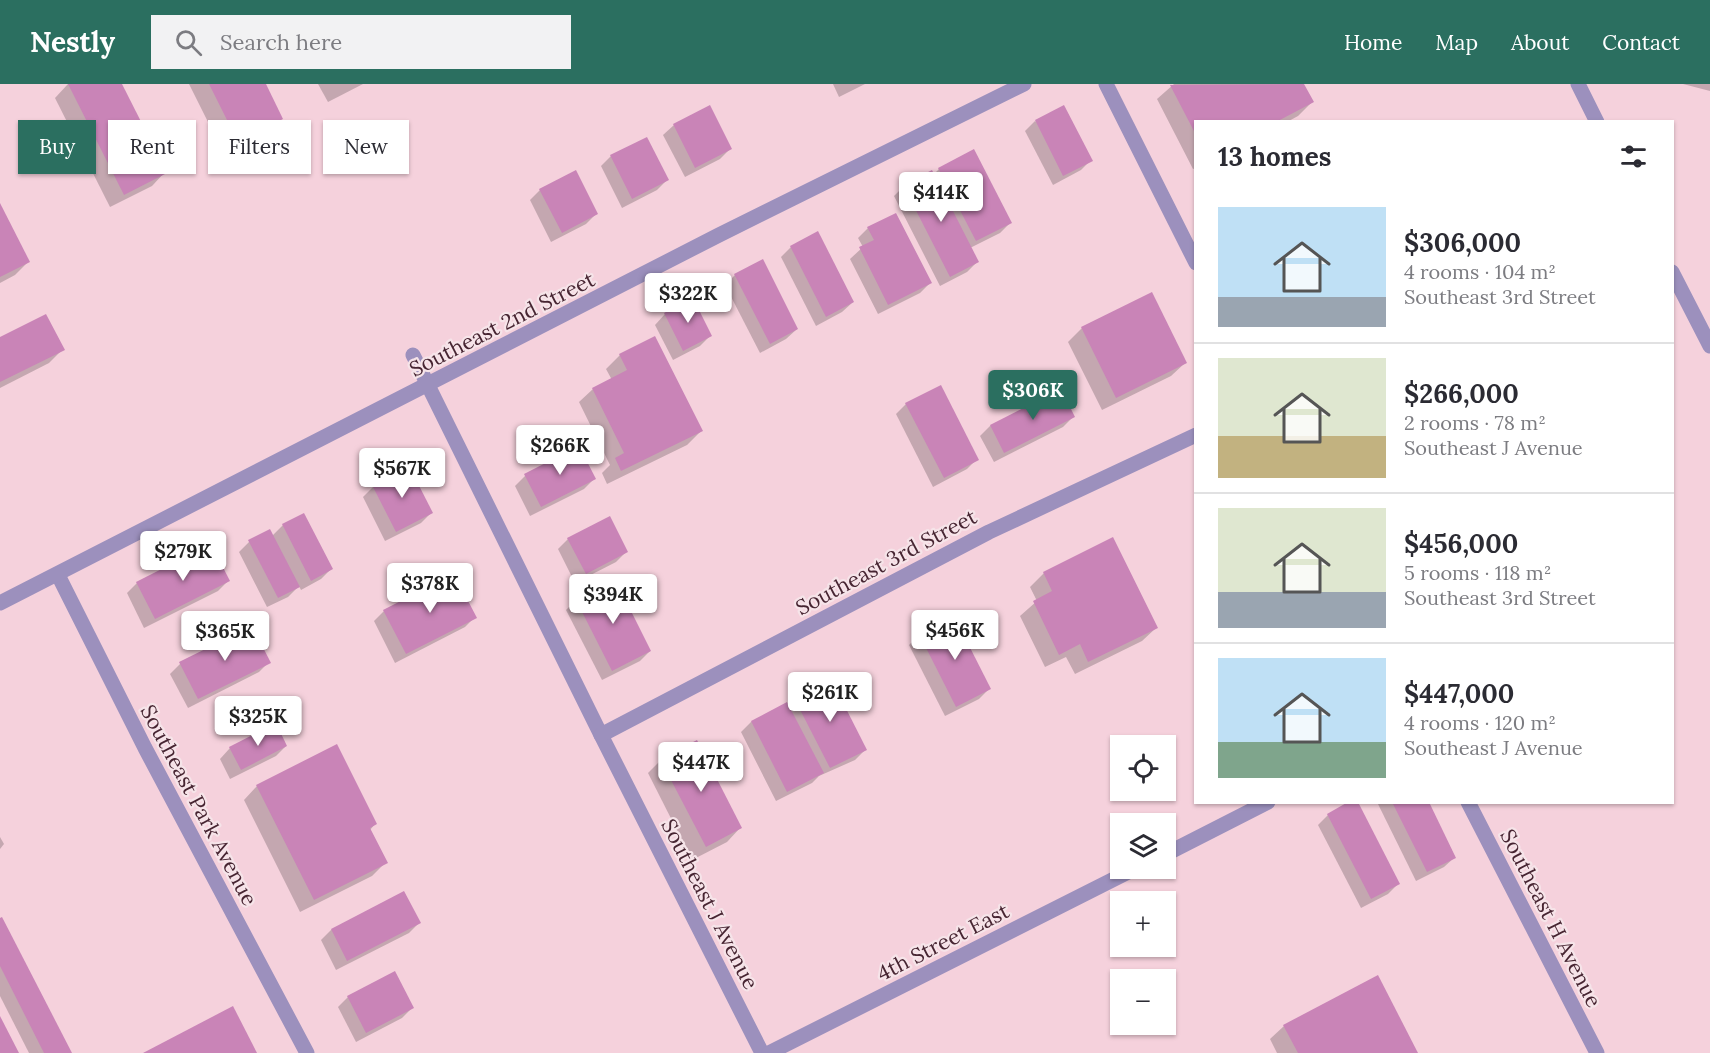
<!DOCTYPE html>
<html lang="en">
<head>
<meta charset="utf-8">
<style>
	body { margin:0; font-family:Lora,serif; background:#f2f2f3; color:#2b2b33; height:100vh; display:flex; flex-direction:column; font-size:22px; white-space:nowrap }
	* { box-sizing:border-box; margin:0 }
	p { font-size:20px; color:#7c7c81 }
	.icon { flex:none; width:33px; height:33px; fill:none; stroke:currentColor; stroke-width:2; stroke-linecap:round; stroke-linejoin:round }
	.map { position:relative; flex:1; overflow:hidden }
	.sheet { position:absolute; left:1194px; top:36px; width:480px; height:684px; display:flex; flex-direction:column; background:#fff; border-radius:0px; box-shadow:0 2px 4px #0004 }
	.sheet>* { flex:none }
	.banner { position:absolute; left:18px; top:36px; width:570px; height:54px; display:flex; gap:12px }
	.tools { position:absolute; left:1110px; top:651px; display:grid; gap:12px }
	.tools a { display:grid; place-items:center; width:66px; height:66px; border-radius:0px; background:#fff; box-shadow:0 2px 4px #0004; font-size:30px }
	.price { position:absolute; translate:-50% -51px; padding:0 14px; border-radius:6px; background:#fff; color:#222; font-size:20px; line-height:39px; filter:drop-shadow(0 2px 3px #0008) }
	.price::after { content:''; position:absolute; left:50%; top:36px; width:18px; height:14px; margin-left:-9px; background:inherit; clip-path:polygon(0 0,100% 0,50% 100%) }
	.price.active { background:#2b6f60; color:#fff }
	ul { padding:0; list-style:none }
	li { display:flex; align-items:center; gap:18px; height:150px; padding:0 24px }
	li+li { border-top:2px solid #e1e1e2 }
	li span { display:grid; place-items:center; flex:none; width:168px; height:120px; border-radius:0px; color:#555 }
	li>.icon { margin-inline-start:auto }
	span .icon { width:72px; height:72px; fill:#fffc; stroke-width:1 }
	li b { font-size:26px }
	h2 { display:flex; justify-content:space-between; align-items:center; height:72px; padding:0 24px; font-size:26px }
	.pill { padding:0 21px; border-radius:0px; background:#fff; box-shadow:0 2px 4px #0004; font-size:21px; line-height:54px }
	.pill.active { background:#2b6f60; color:#fff }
	header { display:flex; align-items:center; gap:36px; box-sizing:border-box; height:84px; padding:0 30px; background:#2b6f60; color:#fff }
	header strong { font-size:28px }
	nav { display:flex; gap:33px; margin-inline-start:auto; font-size:21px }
	.search { width:420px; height:54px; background:#f2f2f3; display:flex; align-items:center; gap:15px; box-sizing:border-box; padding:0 21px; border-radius:0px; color:#7c7c81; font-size:22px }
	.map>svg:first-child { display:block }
	.shadow { fill:#0003 }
	.building { fill:#c984b7 }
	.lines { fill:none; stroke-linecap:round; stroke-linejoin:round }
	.street { stroke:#9c90bd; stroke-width:15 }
	.labels { text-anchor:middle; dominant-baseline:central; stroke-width:4.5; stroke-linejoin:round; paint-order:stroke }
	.street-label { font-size:21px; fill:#472532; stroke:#f6e4e9 }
</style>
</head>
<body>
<header>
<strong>Nestly</strong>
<div class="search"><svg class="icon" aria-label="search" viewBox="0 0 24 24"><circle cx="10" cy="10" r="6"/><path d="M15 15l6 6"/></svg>Search here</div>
<nav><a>Home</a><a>Map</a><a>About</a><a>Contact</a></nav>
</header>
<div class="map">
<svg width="1710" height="969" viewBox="0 0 1710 969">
	<rect width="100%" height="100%" fill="#f5d1dc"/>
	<g class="shadow">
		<path d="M68 0H120L165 88 152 102 110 123 55 14Z"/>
		<path d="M189 0H264L281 34 268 48 224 70Z"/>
		<path d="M318 0H363L328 18Z"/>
		<path d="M833 0H865L839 13Z"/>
		<path d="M1174 0H1303L1312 18 1298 32 1287 38H1196V84L1193 85 1157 15Z"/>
		<path d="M1683 0H1710V7Z"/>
		<path d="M1035 37 1091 76 1081 86 1053 101 1025 47Z"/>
		<path d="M674 41 730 65 720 75 685 93 663 51Z"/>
		<path d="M611 72 667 96 657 106 622 124 601 82Z"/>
		<path d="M939 85 1010 139 1000 149 970 164 977 178 967 188 940 202 894 112 904 102 933 91Z"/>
		<path d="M540 106 596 130 586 140 551 158 530 116Z"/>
		<path d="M0 122 28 178 15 191 0 199Z"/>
		<path d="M868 144 930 199 920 209 878 230 850 175 863 163 858 154Z"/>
		<path d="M791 163 853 218 842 228 816 242 781 173Z"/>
		<path d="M735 191 797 245 786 255 760 269 725 201Z"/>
		<path d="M692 216 710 252 700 262 673 276 655 241 665 230Z"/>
		<path d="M1082 244 1185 279 1171 292 1102 326 1068 258Z"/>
		<path d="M0 255 63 265 49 279 0 304Z"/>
		<path d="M620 271 701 347 687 361 607 400 602 389 610 381 579 318 593 305 612 296 606 285Z"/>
		<path d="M1060 307 1073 333 1063 343 994 378 980 352 990 342Z"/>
		<path d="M906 320 977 375 967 385 933 403 896 330Z"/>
		<path d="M578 364 594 395 584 405 530 432 515 402 525 392Z"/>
		<path d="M373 403 431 429 421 439 385 457 363 413Z"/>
		<path d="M283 441 331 485 321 495 301 506 299 502 288 513 267 523 239 468 249 458 272 452Z"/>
		<path d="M568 455 626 468 616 478 575 499 558 465Z"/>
		<path d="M1044 489 1156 544 1142 557 1075 590 1066 573 1045 583 1020 532 1037 517 1030 503Z"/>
		<path d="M228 497 218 507 144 544 127 509 137 499Z"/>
		<path d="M576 516 650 567 640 577 602 596 566 526Z"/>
		<path d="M384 527 475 533 465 543 395 579 374 537Z"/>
		<path d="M953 534 989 605 979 615 945 632 909 561 919 551Z"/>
		<path d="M269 578 259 588 188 624 170 590 180 580Z"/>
		<path d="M794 613 865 666 855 676 819 692 812 699 776 717 741 648 751 638 788 620Z"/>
		<path d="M286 662 276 672 230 695 220 675 230 664Z"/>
		<path d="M661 676 740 744 727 758 692 776 648 689Z"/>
		<path d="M257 702 375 740 370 746 386 778 372 792 300 828 244 716Z"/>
		<path d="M1377 718H1427L1455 773 1444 783 1416 797Z"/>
		<path d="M1328 731 1398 800 1388 810 1361 824 1318 741Z"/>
		<path d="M0 753 4 760 0 765Z"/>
		<path d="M404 809 419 839 409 849 336 886 321 856 331 846Z"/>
		<path d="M0 835 70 969H29L0 912Z"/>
		<path d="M348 913 412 924 402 934 356 958 338 923Z"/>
		<path d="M1284 942 1417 969H1277L1270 955Z"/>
	</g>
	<g class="building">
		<path d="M68 0H122L167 89 124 111Z"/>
		<path d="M209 0H266L283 35 238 58Z"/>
		<path d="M1304 0 1314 18 1276 38H1196V51L1170 1Z"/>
		<path d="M710 21 732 65 695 84 673 40Z"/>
		<path d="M1064 21 1093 77 1063 92 1035 36Z"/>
		<path d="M647 53 669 96 632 115 610 71Z"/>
		<path d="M974 65 1012 139 976 157 938 84Z"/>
		<path d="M576 86 598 130 562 149 539 105Z"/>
		<path d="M932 86 979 178 950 193 903 101Z"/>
		<path d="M0 119 30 178 0 193Z"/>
		<path d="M896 129 932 199 888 221 859 163 874 156 867 143Z"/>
		<path d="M818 147 854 218 826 233 790 162Z"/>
		<path d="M763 175 798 245 770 260 734 190Z"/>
		<path d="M1152 208 1187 279 1116 314 1081 243Z"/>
		<path d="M693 214 712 252 683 267 664 229Z"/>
		<path d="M46 230 65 266 0 298V253Z"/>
		<path d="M655 252 703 347 621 387 615 374 624 369 592 304 627 286 619 270Z"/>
		<path d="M941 301 979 376 944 394 905 319Z"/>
		<path d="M1061 305 1075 333 1004 369 990 341Z"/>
		<path d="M579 362 596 395 541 423 524 390Z"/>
		<path d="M409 382 433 429 396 448 372 401Z"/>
		<path d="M304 429 333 485 311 497 282 440Z"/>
		<path d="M610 432 628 468 586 490 567 454Z"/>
		<path d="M270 445 300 503 278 514 248 456Z"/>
		<path d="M1113 453 1158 544 1088 578 1080 560 1059 571 1033 517 1052 507 1043 488Z"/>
		<path d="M211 460 230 497 155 535 136 498Z"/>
		<path d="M454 490 477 534 406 570 383 526Z"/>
		<path d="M615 495 651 567 612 587 575 514Z"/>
		<path d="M954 532 991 605 956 623 919 550Z"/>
		<path d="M252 542 271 579 198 615 179 578Z"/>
		<path d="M830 593 867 666 830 684 793 612Z"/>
		<path d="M787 618 824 689 787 708 751 637Z"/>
		<path d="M276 639 287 662 241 686 229 663Z"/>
		<path d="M697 656 742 744 706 763 660 675Z"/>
		<path d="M337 660 377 740 370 744 388 779 314 816 256 701Z"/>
		<path d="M1348 718H1358L1400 800 1371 815 1327 730Z"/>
		<path d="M1392 718H1429L1456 774 1427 788Z"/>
		<path d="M404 807 421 839 347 877 331 845Z"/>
		<path d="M2 833 72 969H44L0 882V834Z"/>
		<path d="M395 887 414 924 366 949 347 912Z"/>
		<path d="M1378 891 1418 969H1298L1283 941Z"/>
		<path d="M233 922 257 969H143Z"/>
		<path d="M0 932 19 969H0Z"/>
	</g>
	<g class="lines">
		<g class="street">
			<path d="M1106 0 1196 179"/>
			<path d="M1578 0 1597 38"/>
			<path d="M1672 188 1710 262"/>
			<path d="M413 271 601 651 762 969"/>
			<path d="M58 491 145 664 307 969"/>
			<path d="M0 519 719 151 1024 0"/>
			<path d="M601 651 989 448 1196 351"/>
			<path d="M1468 718 1597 969"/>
			<path d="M1166 770 1268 718"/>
			<path d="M769 969 1136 784"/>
		</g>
	</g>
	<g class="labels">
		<g class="street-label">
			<text transform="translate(502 240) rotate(-27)">Southeast 2nd Street</text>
			<text transform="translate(886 478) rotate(-28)">Southeast 3rd Street</text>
			<text transform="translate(199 721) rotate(62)">Southeast Park Avenue</text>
			<text transform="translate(710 820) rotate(63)">Southeast J Avenue</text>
			<text transform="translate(1551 834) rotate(63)">Southeast H Avenue</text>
			<text transform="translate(943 858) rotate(-27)">4th Street East</text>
		</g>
	</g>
</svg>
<div class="tools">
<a><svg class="icon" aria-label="locate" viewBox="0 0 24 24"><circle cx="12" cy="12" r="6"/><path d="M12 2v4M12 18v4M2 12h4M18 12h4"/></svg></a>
<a><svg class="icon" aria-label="layers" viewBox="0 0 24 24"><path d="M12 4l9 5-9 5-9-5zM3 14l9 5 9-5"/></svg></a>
<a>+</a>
<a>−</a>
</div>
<b class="price" style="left:941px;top:139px">$414K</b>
<b class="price" style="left:688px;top:240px">$322K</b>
<b class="price active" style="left:1033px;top:337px">$306K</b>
<b class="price" style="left:560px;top:392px">$266K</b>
<b class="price" style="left:402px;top:415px">$567K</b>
<b class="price" style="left:183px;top:498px">$279K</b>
<b class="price" style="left:430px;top:530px">$378K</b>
<b class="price" style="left:613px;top:541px">$394K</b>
<b class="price" style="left:955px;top:577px">$456K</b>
<b class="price" style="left:225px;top:578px">$365K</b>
<b class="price" style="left:830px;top:639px">$261K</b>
<b class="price" style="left:258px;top:663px">$325K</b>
<b class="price" style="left:701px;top:709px">$447K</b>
<div class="banner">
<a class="pill active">Buy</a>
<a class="pill">Rent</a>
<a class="pill">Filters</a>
<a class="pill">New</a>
</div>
<section class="sheet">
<h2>13 homes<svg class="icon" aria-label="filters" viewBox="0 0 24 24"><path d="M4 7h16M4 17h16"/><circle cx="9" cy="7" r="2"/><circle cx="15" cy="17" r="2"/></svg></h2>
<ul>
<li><span style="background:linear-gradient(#bfe0f5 75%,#9aa5b1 0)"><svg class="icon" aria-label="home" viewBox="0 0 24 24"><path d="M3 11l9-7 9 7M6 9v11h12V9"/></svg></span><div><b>$306,000</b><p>4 rooms · 104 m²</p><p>Southeast 3rd Street</p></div></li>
<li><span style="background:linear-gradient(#dfe7d0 65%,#c2b280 0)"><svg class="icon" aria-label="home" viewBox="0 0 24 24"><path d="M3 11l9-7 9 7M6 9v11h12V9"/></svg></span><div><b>$266,000</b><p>2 rooms · 78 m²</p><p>Southeast J Avenue</p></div></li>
<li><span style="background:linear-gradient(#dfe7d0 70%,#9aa5b1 0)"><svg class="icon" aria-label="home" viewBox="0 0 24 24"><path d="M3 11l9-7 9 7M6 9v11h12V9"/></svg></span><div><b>$456,000</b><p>5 rooms · 118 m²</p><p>Southeast 3rd Street</p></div></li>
<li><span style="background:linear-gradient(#bfe0f5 70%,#7fa58c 0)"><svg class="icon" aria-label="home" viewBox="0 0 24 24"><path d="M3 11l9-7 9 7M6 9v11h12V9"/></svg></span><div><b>$447,000</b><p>4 rooms · 120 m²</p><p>Southeast J Avenue</p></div></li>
</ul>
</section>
</div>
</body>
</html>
